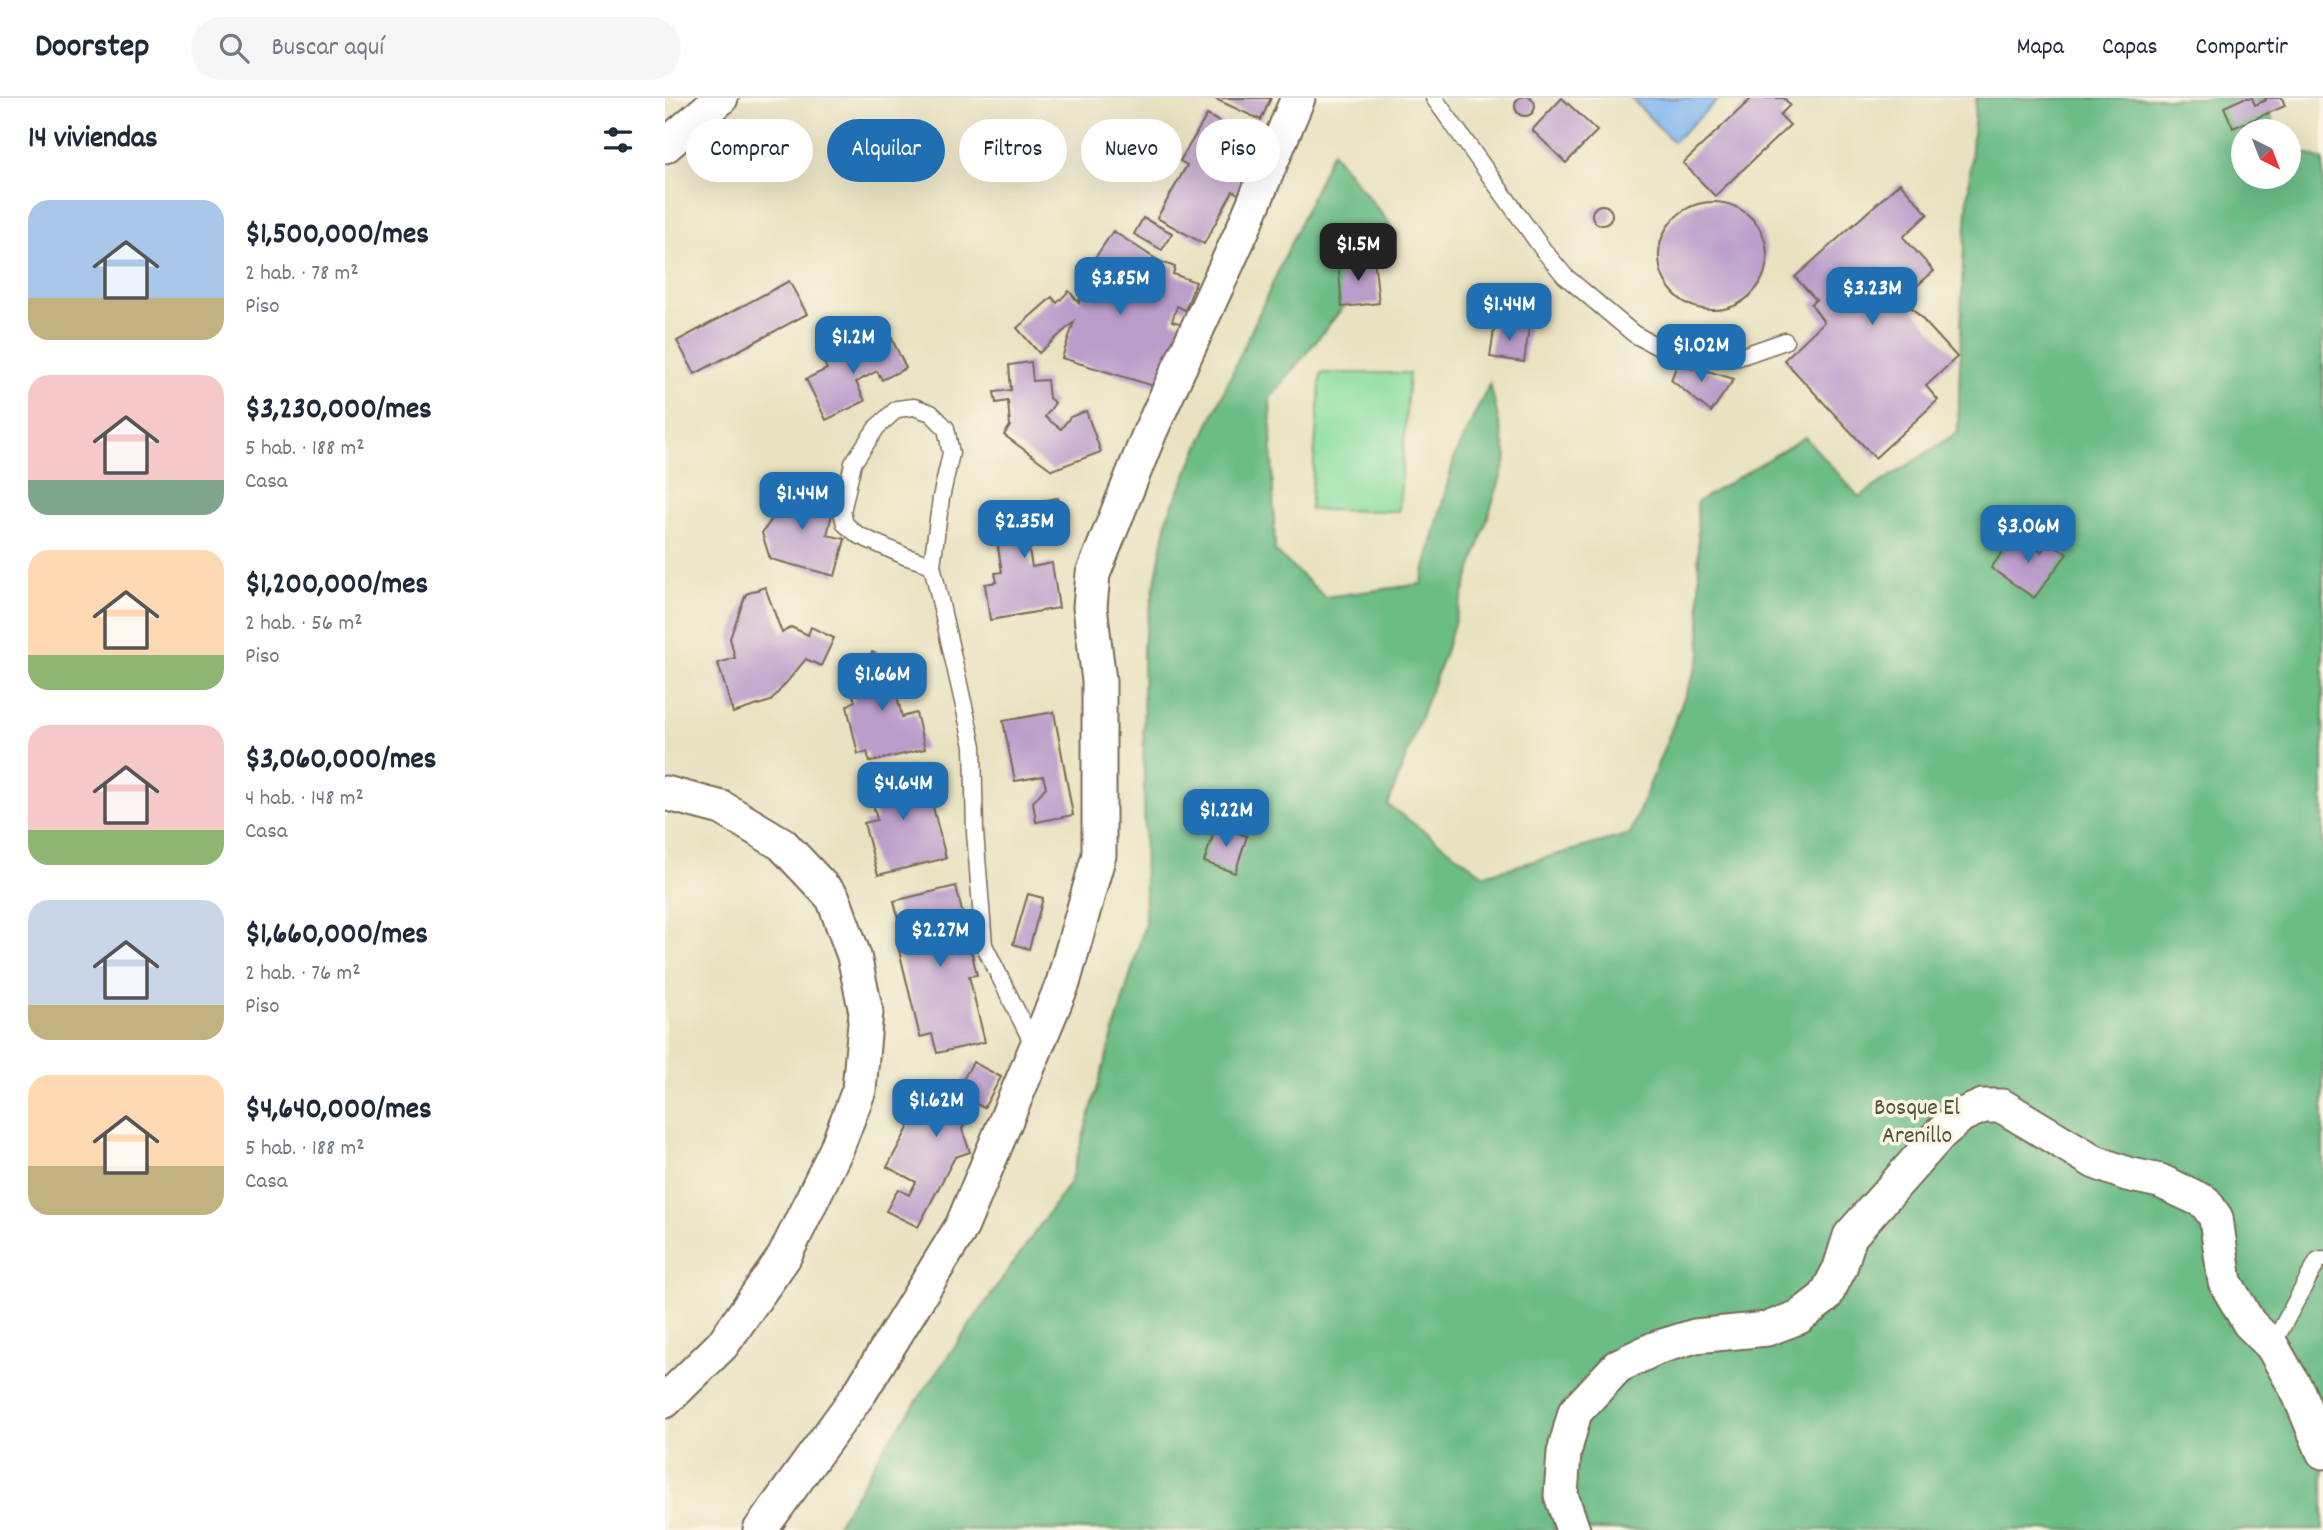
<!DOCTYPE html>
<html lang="es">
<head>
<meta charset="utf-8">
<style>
	body { margin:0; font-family:Dekko,sans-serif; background:#f6f6f7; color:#1f2937; height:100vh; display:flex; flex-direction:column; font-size:26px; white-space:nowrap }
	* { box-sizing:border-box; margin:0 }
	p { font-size:23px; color:#747a83 }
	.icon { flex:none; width:38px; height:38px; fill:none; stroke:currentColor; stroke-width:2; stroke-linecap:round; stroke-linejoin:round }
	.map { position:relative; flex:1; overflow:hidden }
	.panel { display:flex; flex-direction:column; background:#fff; width:665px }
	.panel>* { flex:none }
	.banner { position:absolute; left:21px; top:21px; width:665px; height:63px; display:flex; gap:14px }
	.needle { width:46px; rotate:138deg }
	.fabs { position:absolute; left:1566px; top:21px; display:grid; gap:14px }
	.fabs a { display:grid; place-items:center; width:70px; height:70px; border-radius:50%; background:#fff; box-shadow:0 7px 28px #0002; font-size:35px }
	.price { position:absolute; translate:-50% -60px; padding:0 16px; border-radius:14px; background:#1f6fb2; color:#fff; font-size:23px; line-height:46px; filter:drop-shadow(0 2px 4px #0008) }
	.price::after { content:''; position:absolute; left:50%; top:42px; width:21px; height:16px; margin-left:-10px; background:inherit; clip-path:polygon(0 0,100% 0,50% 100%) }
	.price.active { background:#222; color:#fff }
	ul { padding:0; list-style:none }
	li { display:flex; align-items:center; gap:21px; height:175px; padding:0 28px }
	li span { display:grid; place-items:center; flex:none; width:196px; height:140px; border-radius:21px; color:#555 }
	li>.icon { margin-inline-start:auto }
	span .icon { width:84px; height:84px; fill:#fffc; stroke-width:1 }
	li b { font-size:30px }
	h2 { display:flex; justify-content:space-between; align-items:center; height:84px; padding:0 28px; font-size:30px }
	.chip { padding:0 24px; border-radius:32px; background:#fff; box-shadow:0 7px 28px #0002; font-size:24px; line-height:63px }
	.chip.active { background:#1f6fb2; color:#fff }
	header { display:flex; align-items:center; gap:42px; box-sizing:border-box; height:98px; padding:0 35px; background:#fff; border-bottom:2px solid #e0e1e3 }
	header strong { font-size:33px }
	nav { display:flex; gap:38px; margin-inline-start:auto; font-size:24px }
	.search { width:490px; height:63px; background:#f6f6f7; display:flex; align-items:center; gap:18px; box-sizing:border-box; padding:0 24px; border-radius:38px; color:#747a83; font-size:26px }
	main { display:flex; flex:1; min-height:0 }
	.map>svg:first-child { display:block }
	.green { fill:#86dda0; stroke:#60845f; stroke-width:2 }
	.forest { fill:#6cbc86; stroke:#547352; stroke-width:2 }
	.water { fill:#82b7f0; stroke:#5e7087; stroke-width:2 }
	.building { fill:#bb9dca }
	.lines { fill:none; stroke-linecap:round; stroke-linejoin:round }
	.lane-casing { stroke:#786a57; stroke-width:19 }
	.street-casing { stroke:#786a57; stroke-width:37 }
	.lane { stroke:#fff; stroke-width:16 }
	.street { stroke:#fff; stroke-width:33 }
	.labels { text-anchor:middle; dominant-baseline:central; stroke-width:7; stroke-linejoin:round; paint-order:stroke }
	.park-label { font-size:24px; fill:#4e573e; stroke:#fcf5e5 }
</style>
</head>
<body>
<header>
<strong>Doorstep</strong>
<div class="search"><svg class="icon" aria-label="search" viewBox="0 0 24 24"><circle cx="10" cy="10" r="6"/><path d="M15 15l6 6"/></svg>Buscar aquí</div>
<nav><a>Mapa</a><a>Capas</a><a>Compartir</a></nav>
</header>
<main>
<section class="panel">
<h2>14 viviendas<svg class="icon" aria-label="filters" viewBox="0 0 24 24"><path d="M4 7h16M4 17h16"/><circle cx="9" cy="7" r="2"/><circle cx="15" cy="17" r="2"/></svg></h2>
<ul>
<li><span style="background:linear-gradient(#a9c7e8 70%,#c2b280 0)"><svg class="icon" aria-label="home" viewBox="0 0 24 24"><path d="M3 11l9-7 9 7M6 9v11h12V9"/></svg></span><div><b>$1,500,000/mes</b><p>2 hab. · 78 m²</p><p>Piso</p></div></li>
<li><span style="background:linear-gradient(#f6c9c9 75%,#7fa58c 0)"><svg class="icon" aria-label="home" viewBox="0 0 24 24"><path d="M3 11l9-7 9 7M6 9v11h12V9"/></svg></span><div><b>$3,230,000/mes</b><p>5 hab. · 188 m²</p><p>Casa</p></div></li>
<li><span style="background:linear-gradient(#ffd9b3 75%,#8fb573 0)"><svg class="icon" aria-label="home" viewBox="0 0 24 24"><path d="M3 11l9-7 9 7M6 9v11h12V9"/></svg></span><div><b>$1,200,000/mes</b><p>2 hab. · 56 m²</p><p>Piso</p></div></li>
<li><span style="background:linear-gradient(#f6c9c9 75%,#8fb573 0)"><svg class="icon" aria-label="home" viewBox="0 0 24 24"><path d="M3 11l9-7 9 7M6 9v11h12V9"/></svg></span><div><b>$3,060,000/mes</b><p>4 hab. · 148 m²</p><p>Casa</p></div></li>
<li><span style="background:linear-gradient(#c9d6e8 75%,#c2b280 0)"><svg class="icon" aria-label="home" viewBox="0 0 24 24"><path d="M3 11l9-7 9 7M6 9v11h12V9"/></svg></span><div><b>$1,660,000/mes</b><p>2 hab. · 76 m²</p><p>Piso</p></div></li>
<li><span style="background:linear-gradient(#ffd9b3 65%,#c2b280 0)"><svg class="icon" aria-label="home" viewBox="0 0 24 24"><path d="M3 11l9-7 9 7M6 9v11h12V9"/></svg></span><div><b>$4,640,000/mes</b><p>5 hab. · 188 m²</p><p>Casa</p></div></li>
</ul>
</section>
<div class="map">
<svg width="1658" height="1432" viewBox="0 0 1658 1432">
	<rect width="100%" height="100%" fill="#fcf5e5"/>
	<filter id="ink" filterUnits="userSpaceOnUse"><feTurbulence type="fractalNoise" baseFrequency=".0143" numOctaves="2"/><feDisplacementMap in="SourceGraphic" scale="14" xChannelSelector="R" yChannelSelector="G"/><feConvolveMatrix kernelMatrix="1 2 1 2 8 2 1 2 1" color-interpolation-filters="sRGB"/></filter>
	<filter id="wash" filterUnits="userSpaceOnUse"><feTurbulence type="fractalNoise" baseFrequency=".00686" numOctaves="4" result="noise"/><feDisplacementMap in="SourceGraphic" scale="28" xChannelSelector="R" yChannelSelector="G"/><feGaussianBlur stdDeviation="1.57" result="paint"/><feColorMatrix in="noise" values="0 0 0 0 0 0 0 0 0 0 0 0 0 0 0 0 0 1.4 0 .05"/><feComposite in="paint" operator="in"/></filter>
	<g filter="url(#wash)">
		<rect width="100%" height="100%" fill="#e9e2c1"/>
		<path class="green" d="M656 275H744L734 413 645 412Z"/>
		<path class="forest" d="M1311 0H1598L1612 33H1578V79H1624V50L1658 62V1432H169L219 1350 405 1084 480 826 478 547 503 417 667 54 733 136 676 212 605 300 610 453 660 499 756 486 790 357 825 285 842 359 779 557 723 707 819 777 965 736 1036 557 1032 404 1140 339 1194 399 1293 334 1298 164Z"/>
		<path class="water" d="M966 0H1055L1008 44Z"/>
		<g id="blocks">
			<g class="building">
				<circle cx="860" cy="8" r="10"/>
				<path d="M548 0H606L596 22Z"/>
				<path d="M897 0 932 33 901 65 867 32Z"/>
				<path d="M1087 0H1119L1125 7 1115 17 1125 27 1050 98 1018 65Z"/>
				<path d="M1579 0H1587L1590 7 1601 2 1600 0H1617L1620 8 1568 30 1559 9Z"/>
				<path d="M542 17 609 54 582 101 568 93 539 146 492 120 522 67 515 63Z"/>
				<path d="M1235 85 1263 116 1238 139 1269 173 1238 200 1292 259 1261 288 1273 302 1210 360 1119 262 1159 224 1146 206 1151 202 1130 179Z"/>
				<circle cx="1048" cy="158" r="54"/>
				<circle cx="937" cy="117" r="10"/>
				<path d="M478 120 507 135 497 152 469 136Z"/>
				<path d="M448 133 494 163 510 169 508 176 531 184 520 212 512 208 507 223 522 227 502 292 397 260 409 224 374 255 352 230 387 199 392 205 404 193 414 205 416 196 429 200 434 184 472 196 426 166Z"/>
				<path d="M709 160 714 205 677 209 673 164Z"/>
				<path d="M124 183 142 216 30 276 12 243Z"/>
				<path d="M830 225 864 230 859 264 825 259Z"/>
				<path d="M210 239 214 246 226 239 241 270 217 282 212 273 191 284 200 303 161 322 141 281 162 271 158 264 173 256 176 264 194 256 190 248Z"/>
				<path d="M366 264 368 283 382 282 384 300 390 305 380 319 396 331 405 319 421 313 436 354 387 372 339 337 345 328 343 303 331 305 329 294 346 292 344 267Z"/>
				<path d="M1013 264 1069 281 1046 314 1006 282Z"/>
				<path d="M126 381 159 405 154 413 167 416 162 437 180 441 170 478 105 461 97 435 109 418 101 415Z"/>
				<path d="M393 400 400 440 363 446 367 469 387 465 394 510 325 522 320 486 332 484 330 475 337 474 327 412Z"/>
				<path d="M1351 436 1376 454 1384 443 1402 456 1369 500 1326 470Z"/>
				<path d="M100 489 117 535 126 529 143 537 146 529 169 540 156 568 141 561 106 603 68 615 53 565 70 560 65 540 81 496Z"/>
				<path d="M207 554 242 573 231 593 237 619 251 615 260 651 205 664 202 654 193 656 182 608 190 603 186 592Z"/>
				<path d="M389 614 408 717 371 724 368 704 381 689 378 678 350 683 338 623Z"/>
				<path d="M248 668 250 676 259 674 281 760 213 777 199 725 212 722 202 680Z"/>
				<path d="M551 728 582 738 570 775 539 764Z"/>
				<path d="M291 788 312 877 304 878 320 944 272 955 267 936 255 939 233 848 240 847 229 803Z"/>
				<path d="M363 796 378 800 364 851 348 846Z"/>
				<path d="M308 964 336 979 319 1010 311 1006 297 1031 305 1054 290 1059 253 1129 221 1113 233 1091 244 1097 251 1084 222 1069 249 1019 242 1015 258 986 268 992 273 984 291 994Z"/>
			</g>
		</g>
	</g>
	<g filter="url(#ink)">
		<use href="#blocks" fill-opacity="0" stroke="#786a57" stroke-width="2"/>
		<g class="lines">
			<g class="lane-casing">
				<g id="lane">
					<path d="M769 0 879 153 900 178 969 236 999 252 1028 262 1074 259 1120 243"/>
					<path d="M267 467 242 459 193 437 180 426 177 414 188 365 212 329 232 311 249 309 266 315 281 330 286 355 276 400 267 467 308 648 310 734 319 847 370 950"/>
					<path d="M1607 1248 1653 1162 1658 1161"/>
				</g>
			</g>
			<g class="street-casing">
				<g id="street">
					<path d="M0 48 56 0"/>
					<path d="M0 695 57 710 117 746 168 800 189 858 201 914 194 992 171 1052 119 1159 57 1247 0 1303"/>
					<path d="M95 1432 196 1293 297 1128 398 885 434 757V583L425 509 428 476 485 334 578 131 633 0"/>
					<path d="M908 1432 896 1397 899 1355 910 1314 953 1268 991 1250 1030 1238 1102 1231 1134 1219 1160 1199 1175 1170 1185 1138 1275 1036 1297 1017 1318 1008H1337L1430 1064 1462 1076 1495 1083 1540 1104 1551 1120 1560 1184 1584 1225 1607 1248 1633 1294 1658 1354"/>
				</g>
			</g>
			<use href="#lane" class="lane"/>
			<use href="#street" class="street"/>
		</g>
	</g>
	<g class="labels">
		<g class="park-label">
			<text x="1252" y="1011">Bosque El<tspan x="1252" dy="28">Arenillo</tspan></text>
		</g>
	</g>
</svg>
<div class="fabs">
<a><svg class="needle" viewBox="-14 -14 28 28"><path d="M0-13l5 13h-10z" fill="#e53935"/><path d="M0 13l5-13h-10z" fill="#747a83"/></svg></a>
</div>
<b class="price active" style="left:693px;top:185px">$1.5M</b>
<b class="price" style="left:455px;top:219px">$3.85M</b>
<b class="price" style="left:1207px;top:229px">$3.23M</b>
<b class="price" style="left:844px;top:245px">$1.44M</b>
<b class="price" style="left:188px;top:278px">$1.2M</b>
<b class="price" style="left:1036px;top:286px">$1.02M</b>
<b class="price" style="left:137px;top:434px">$1.44M</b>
<b class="price" style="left:359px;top:462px">$2.35M</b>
<b class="price" style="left:1363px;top:467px">$3.06M</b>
<b class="price" style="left:217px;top:615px">$1.66M</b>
<b class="price" style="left:238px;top:724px">$4.64M</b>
<b class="price" style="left:561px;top:751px">$1.22M</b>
<b class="price" style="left:275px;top:871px">$2.27M</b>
<b class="price" style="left:271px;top:1041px">$1.62M</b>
<div class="banner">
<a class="chip">Comprar</a>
<a class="chip active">Alquilar</a>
<a class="chip">Filtros</a>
<a class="chip">Nuevo</a>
<a class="chip">Piso</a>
</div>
</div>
</main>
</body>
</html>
